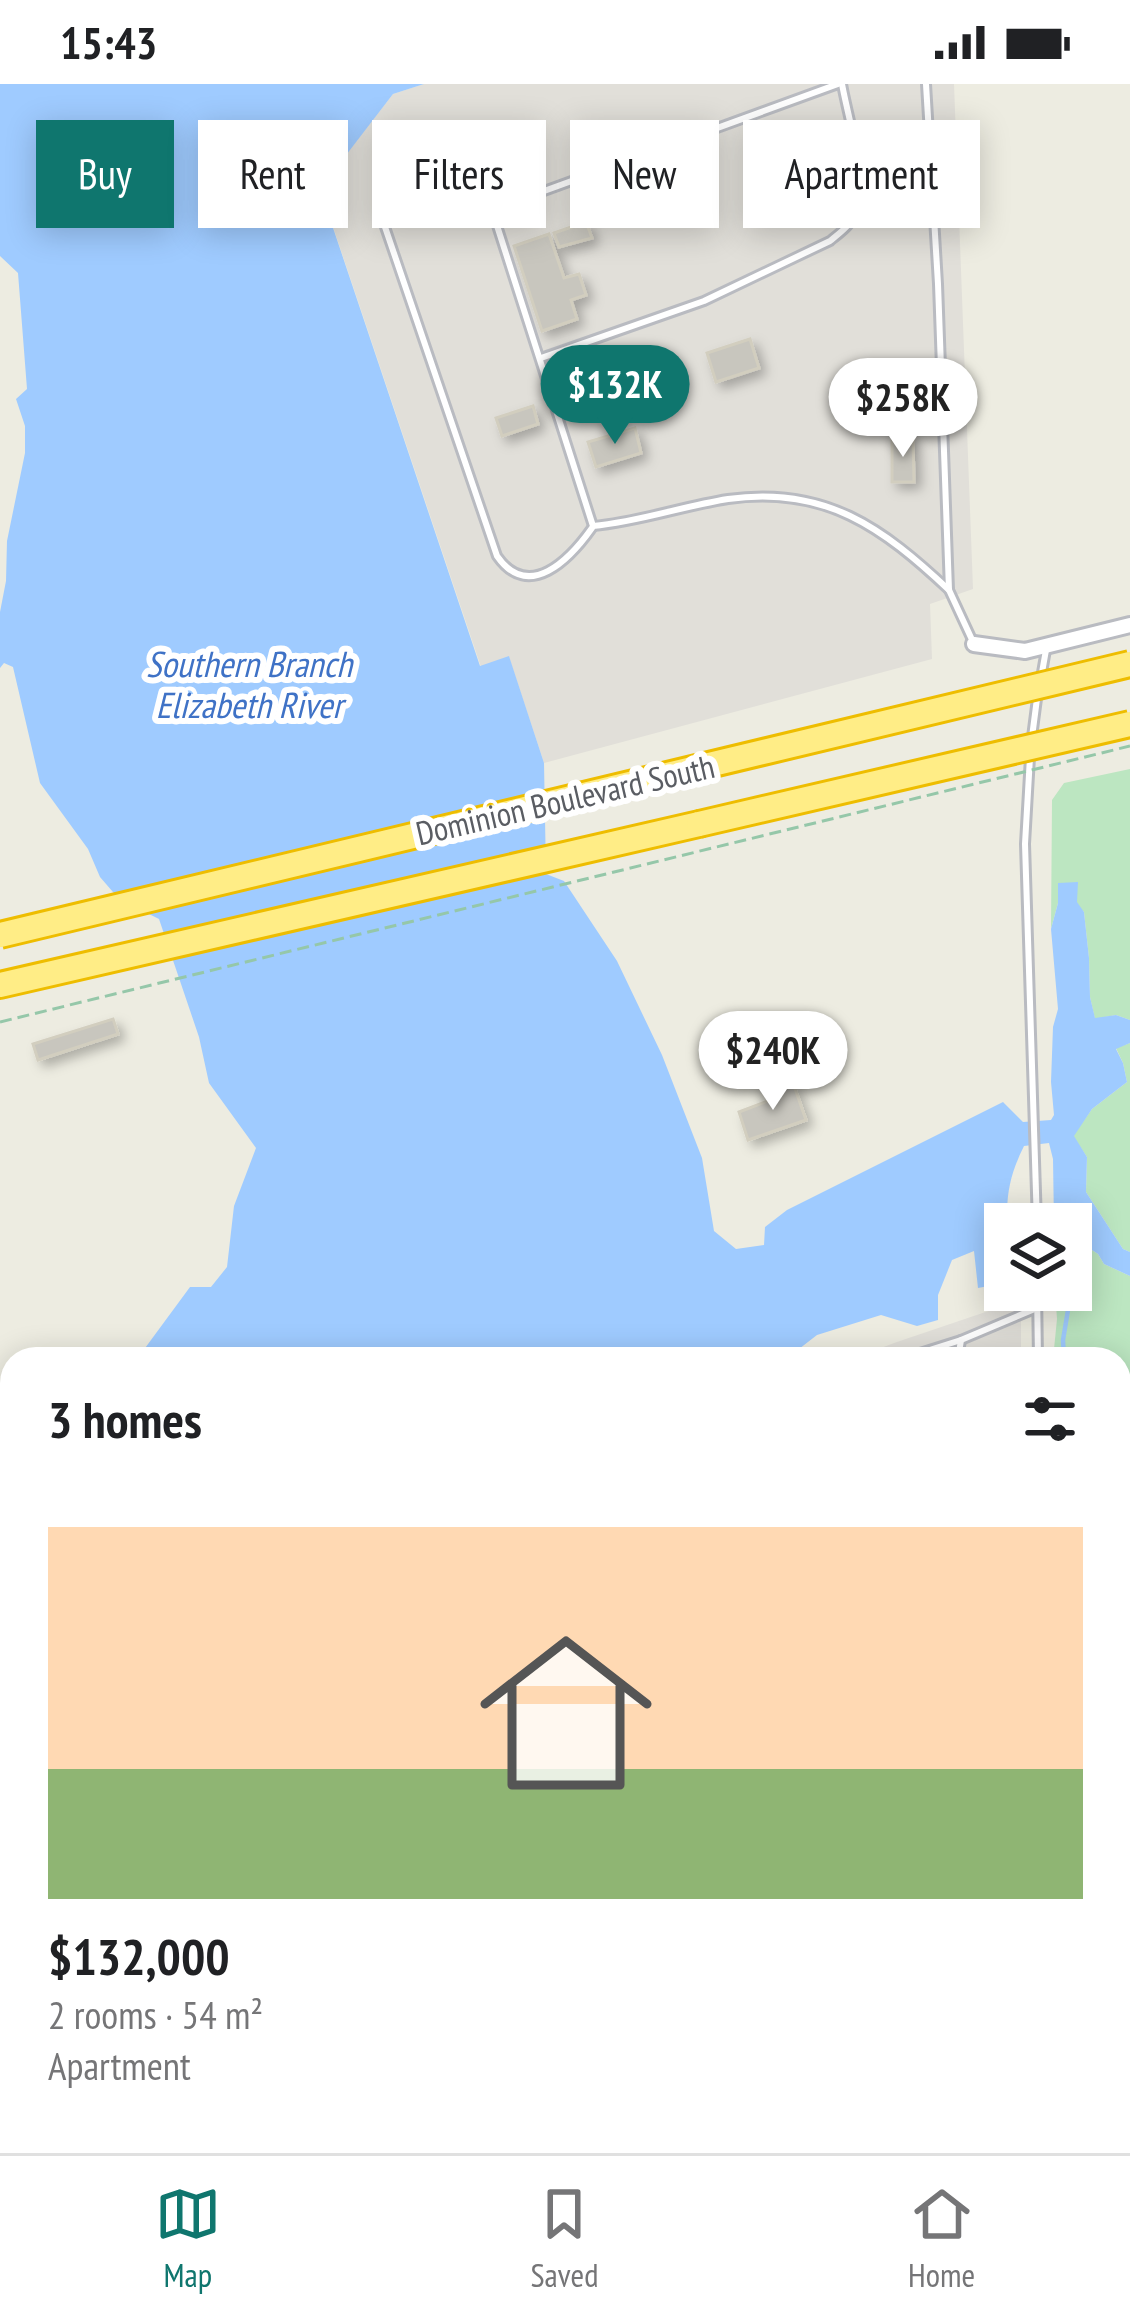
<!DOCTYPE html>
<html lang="en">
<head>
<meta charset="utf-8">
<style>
	body { margin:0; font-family:"PT Sans Narrow",sans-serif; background:#f6f6f6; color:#202124; height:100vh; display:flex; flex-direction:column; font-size:45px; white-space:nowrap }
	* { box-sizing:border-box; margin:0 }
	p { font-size:39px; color:#757577 }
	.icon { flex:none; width:66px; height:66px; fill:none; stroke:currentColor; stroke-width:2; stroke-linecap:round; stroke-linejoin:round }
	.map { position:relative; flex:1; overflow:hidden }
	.details { position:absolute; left:0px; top:1263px; width:1131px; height:807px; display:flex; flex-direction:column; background:#fff; border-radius:36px 36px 0 0; box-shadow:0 6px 30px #0003 }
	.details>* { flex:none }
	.guide { position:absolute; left:36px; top:36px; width:1059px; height:108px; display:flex; gap:24px }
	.fabs { position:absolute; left:984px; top:1119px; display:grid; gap:24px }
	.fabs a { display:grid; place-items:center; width:108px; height:108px; border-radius:0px; background:#fff; box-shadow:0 6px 30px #0003; font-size:60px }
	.price { position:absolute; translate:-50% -102px; padding:0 27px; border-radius:42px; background:#fff; color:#222; font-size:39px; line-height:78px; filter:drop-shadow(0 3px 6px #0008) }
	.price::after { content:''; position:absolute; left:50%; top:72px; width:36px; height:27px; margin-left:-18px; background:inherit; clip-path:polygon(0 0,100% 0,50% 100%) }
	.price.active { background:#0f766e; color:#fff }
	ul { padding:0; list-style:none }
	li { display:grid; align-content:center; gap:24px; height:636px; padding:0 48px }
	li span { display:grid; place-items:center; height:372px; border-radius:0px; color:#555 }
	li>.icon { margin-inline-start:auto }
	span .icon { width:216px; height:216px; fill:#fffc; stroke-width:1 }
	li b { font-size:51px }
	h2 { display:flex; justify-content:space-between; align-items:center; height:144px; padding:0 48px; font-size:51px }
	.tag { padding:0 42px; border-radius:0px; background:#fff; box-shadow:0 6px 30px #0003; font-size:42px; line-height:108px }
	.tag.active { background:#0f766e; color:#fff }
	.status { display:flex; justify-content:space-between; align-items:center; height:84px; padding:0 60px; background:#fff; direction:ltr }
	.status svg { height:33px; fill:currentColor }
	.tabs { display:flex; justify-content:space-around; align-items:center; height:168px; border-top:3px solid #e0e0e0; background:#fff; font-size:33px; color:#757577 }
	.tabs a { display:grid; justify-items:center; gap:6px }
	.tabs .active { color:#0f766e }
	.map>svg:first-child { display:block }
	.industrial { fill:#e1dfd9 }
	.green { fill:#bce6c1 }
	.water { fill:#9fcbff }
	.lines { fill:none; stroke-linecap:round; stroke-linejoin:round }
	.stream { stroke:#9fcbff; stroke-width:4.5 }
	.building { fill:#c8c6be; stroke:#d2cebf; stroke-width:3; filter:url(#shadow) }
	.lane-casing { stroke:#b9bbc1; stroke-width:12 }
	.street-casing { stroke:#b9bbc1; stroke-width:20 }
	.highway-casing { stroke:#eebd00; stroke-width:30 }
	.lane { stroke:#fff; stroke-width:6 }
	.street { stroke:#fff; stroke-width:14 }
	.highway { stroke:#ffed86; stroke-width:24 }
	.highway-bridge-casing { stroke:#eebd00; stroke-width:30; stroke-linecap:butt }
	.path-bridge { stroke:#95c7a9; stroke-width:3; stroke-dasharray:12 6; stroke-linecap:butt }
	.highway-bridge { stroke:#ffed86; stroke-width:24 }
	.labels { text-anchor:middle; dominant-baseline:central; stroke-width:12; stroke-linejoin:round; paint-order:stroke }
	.street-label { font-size:33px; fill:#5a5d63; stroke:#fff }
	.water-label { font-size:36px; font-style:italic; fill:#3f72c6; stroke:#fff }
</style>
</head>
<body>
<div class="status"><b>15:43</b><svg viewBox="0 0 49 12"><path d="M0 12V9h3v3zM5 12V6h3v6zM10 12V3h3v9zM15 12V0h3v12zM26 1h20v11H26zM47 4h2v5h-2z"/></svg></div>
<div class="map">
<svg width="1130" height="2069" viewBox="0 0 1130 2069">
	<defs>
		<filter id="shadow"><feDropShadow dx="6" dy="6" stdDeviation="6" flood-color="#0004"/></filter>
	</defs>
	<rect width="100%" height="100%" fill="#edece1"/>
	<g class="industrial">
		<path d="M424 0H954L973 505 930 520 932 575 544 679 509 573 481 583 320 104 393 10Z"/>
		<path d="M1021 1216V1275H853L894 1259Z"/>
		<path d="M1119 1325 1130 1328V1788L1119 1786Z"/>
		<path d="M586 2058H911L903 2069H589Z"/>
	</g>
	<g class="green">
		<path d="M1130 685V936L1116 931 1095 935 1090 913 1089 874 1084 828 1058 799V819L1051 845 1052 716 1064 699Z"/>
		<path d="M1130 959V1168L1123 1165 1086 1108 1087 1073 1073 1052 1092 1025 1127 998 1123 979 1116 964Z"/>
		<path d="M1089 1164 1098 1170 1104 1180 1130 1192V1338L1119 1334V1275H1053L1057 1235 1055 1206 1062 1210 1082 1206 1076 1187 1080 1170Z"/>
		<path d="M1119 1941 1130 1942V2069H969L973 2063 993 2058H1119Z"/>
	</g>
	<g class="water">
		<path d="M0 0H424L393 10 320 105 480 582 509 572 544 679 546 790 564 797 617 877 662 971 702 1074 714 1147 736 1165 764 1161 765 1143 787 1126 1003 1018 1023 1038 1051 1036 1054 1031 1051 998 1053 943 1058 925 1051 845 1058 819V799L1078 798 1077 818 1084 828 1089 874 1090 913 1095 934 1116 931 1130 936V959L1116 965 1123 979 1127 998 1092 1025 1074 1052 1087 1073 1086 1108 1123 1165 1130 1168V1192L1104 1180 1098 1170 1089 1164 1080 1170 1076 1187 1083 1206 1061 1210 1060 1206H1071V1140H1054L1053 1075 1049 1059 1024 1062C1011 1088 1005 1112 1008 1140H1005V1199L978 1204 974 1167 952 1176 938 1211V1236L917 1242 881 1231 817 1251 786 1275H137L190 1203H211L227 1183 234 1122 256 1064 209 999 199 953 159 835 119 815 100 793 88 765 40 699 13 583 4 579 0 584V528L6 497 7 457 25 369V342L16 315 27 305 18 189 0 172Z"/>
		<path d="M12 1606V2058H586L589 2069H0V1637Z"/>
	</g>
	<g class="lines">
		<g class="stream">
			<path d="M1064 1275 1063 1256 1071 1208"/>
			<path d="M1119 1325 1130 1328"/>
			<path d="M1119 1953H1130"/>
			<path d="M983 2069 1029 2058"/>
		</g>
	</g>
	<g class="building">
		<path d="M586 138 592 154 559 163 554 149Z"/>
		<path d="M549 150 564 194 579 190 586 211 571 216 577 235 542 247 514 162Z"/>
		<path d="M750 255 759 284 716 298 707 269Z"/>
		<path d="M533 322 538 340 502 352 496 334Z"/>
		<path d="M635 344 641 369 596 383 588 358Z"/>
		<path d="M896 354H913L914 398H892V357H896Z"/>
		<path d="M113 935 118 950 38 976 33 960Z"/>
		<path d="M793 999 806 1036 748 1056 739 1028 768 1017 765 1009Z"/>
	</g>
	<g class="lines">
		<g class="lane-casing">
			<g id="lane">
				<path d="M838 0 492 126 593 442C639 438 683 422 728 415 825 401 883 444 949 506"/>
				<path d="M926 0 938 200 949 506 974 560"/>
				<path d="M492 126C484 108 476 79 462 65 434 38 392 88 385 114 383 123 384 134 385 143L497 472C529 518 570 475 592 444"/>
				<path d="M541 274 704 217 830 157C841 148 851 141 856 128 868 96 848 34 842 0"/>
				<path d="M1041 594 1046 566"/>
				<path d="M1032 653 1038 607"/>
				<path d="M1030 673 1025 760 1037 1140"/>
				<path d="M1037 1206 1038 1275"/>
				<path d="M901 1275 961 1256 1037 1224"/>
				<path d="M958 1275 961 1256"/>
				<path d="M704 2058 715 2063 734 2058"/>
				<path d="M958 2069 965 2058"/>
			</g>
		</g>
		<g class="street-casing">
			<path id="street" d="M974 560 1025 567 1130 541"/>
		</g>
		<g class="highway-casing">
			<path id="highway" d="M0 901 699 740"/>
		</g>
		<use href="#lane" class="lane"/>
		<use href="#street" class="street"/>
		<use href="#highway" class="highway"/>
		<g class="highway-bridge-casing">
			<g id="highway-bridge">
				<path d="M699 740 1130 640"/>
				<path d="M0 851 1130 580"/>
			</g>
		</g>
		<path class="path-bridge" d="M0 938 1130 662"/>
		<use href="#highway-bridge" class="highway-bridge"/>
	</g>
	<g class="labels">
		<g class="street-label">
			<text transform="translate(565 715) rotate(-13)">Dominion Boulevard South</text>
		</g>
		<g class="water-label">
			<text x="249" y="579">Southern Branch<tspan x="249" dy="41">Elizabeth River</tspan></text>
		</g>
	</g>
</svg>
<div class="fabs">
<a><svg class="icon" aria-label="layers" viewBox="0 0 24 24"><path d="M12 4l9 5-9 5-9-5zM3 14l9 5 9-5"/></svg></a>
</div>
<b class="price active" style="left:615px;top:363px">$132K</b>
<b class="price" style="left:903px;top:376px">$258K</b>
<b class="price" style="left:773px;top:1029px">$240K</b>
<div class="guide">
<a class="tag active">Buy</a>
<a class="tag">Rent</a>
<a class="tag">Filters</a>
<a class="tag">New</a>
<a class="tag">Apartment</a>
</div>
<section class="details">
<h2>3 homes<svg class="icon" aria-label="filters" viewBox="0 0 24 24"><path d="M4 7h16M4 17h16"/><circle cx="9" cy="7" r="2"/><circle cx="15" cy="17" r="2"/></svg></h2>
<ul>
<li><span style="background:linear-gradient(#ffd9b3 65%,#8fb573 0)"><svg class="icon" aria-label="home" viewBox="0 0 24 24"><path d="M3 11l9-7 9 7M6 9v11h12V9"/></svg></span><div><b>$132,000</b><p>2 rooms · 54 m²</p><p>Apartment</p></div></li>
</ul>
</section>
</div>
<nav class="tabs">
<a class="active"><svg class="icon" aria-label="map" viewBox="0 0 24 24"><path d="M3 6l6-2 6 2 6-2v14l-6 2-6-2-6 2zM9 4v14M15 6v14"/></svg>Map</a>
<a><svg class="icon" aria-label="saved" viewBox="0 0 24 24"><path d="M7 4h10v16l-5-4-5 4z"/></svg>Saved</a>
<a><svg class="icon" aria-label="home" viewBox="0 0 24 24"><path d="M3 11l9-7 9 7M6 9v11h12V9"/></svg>Home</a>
</nav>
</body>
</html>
